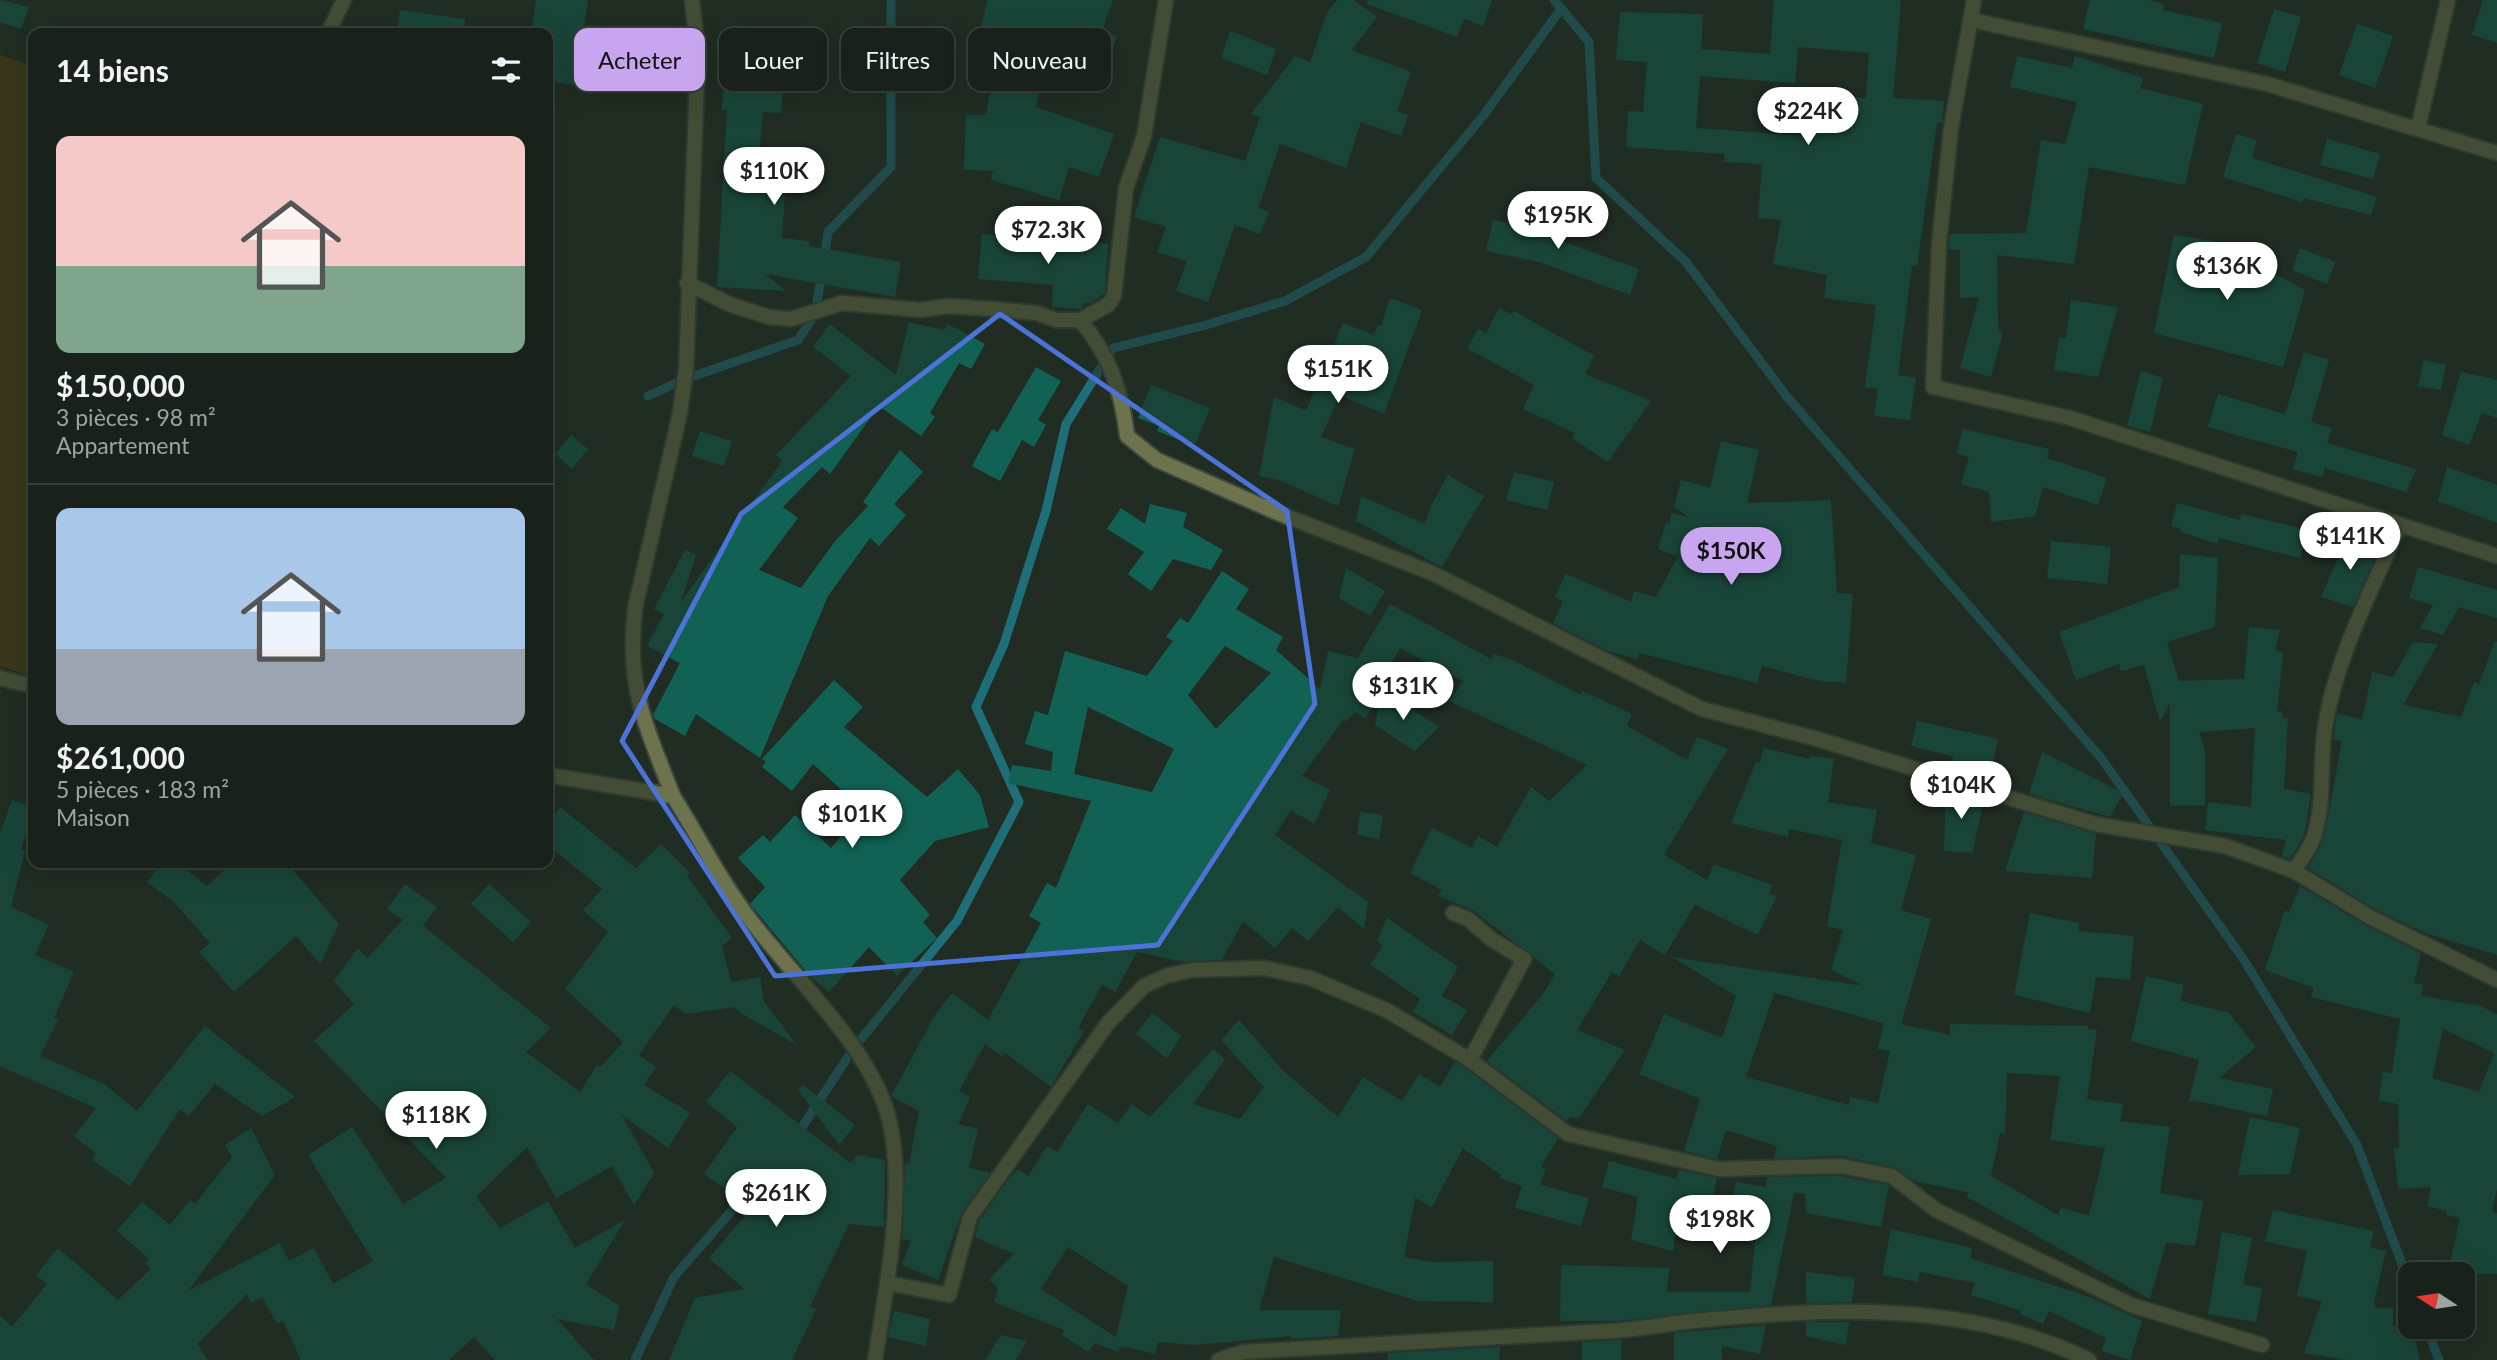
<!DOCTYPE html>
<html lang="fr">
<head>
<meta charset="utf-8">
<style>
	body { margin:0; font-family:Lato,sans-serif; background:#262f27; color:#f1f3f6; height:100vh; display:flex; flex-direction:column; font-size:26px; white-space:nowrap }
	* { box-sizing:border-box; margin:0 }
	p { font-size:23px; color:#9fa4a2 }
	.icon { flex:none; width:38px; height:38px; fill:none; stroke:currentColor; stroke-width:2; stroke-linecap:round; stroke-linejoin:round }
	.map { position:relative; flex:1; overflow:hidden }
	.drawer { position:absolute; left:28px; top:28px; width:525px; height:840px; display:flex; flex-direction:column; background:#19221a; border-radius:14px; box-shadow:0 7px 28px #0002,0 0 0 2px #373f39 }
	.drawer>* { flex:none }
	.top-card { position:absolute; left:574px; top:28px; width:665px; height:63px; display:flex; gap:14px }
	.needle { width:46px; rotate:282deg }
	.controls { position:absolute; left:2398px; top:1262px; display:grid; gap:14px }
	.controls a { display:grid; place-items:center; width:77px; height:77px; border-radius:14px; background:#19221a; box-shadow:0 7px 28px #0002,0 0 0 2px #373f39; font-size:35px }
	.price { position:absolute; translate:-50% -60px; padding:0 16px; border-radius:24px; background:#fff; color:#222; font-size:23px; line-height:46px; filter:drop-shadow(0 2px 4px #0008) }
	.price::after { content:''; position:absolute; left:50%; top:42px; width:21px; height:16px; margin-left:-10px; background:inherit; clip-path:polygon(0 0,100% 0,50% 100%) }
	.price.selected { background:#c8a6ef; color:#111 }
	ul { padding:0; list-style:none }
	li { display:grid; align-content:center; gap:14px; height:371px; padding:0 28px }
	li+li { border-top:2px solid #373f39 }
	li span { display:grid; place-items:center; height:217px; border-radius:14px; color:#555 }
	li>.icon { margin-inline-start:auto }
	span .icon { width:126px; height:126px; fill:#fffc; stroke-width:1 }
	li b { font-size:30px }
	h2 { display:flex; justify-content:space-between; align-items:center; height:84px; padding:0 28px; font-size:30px }
	.pill { padding:0 24px; border-radius:14px; background:#19221a; box-shadow:0 7px 28px #0002,0 0 0 2px #373f39; font-size:24px; line-height:63px }
	.pill.selected { background:#c8a6ef; color:#111 }
	.map>svg:first-child { display:block }
	.green { fill:#564112 }
	.lines { fill:none; stroke-linecap:round; stroke-linejoin:round }
	.stream { stroke:#1f6f7b; stroke-width:9 }
	.building { fill:#116254; fill-rule:evenodd }
	.minor-casing { stroke:#3e4a3f; stroke-width:18 }
	.tertiary-casing { stroke:#3e4a3f; stroke-width:18 }
	.minor { stroke:#6d734c; stroke-width:14 }
	.tertiary { stroke:#6d734c; stroke-width:14 }
	.marked { fill:none; stroke:#4c73d8; stroke-width:5; stroke-linejoin:round }
</style>
</head>
<body>
<div class="map">
<svg width="2497" height="1360" viewBox="0 0 2497 1360">
	<rect width="100%" height="100%" fill="#212d22"/>
	<path class="green" d="M0 55 33 66V677L0 666Z"/>
	<g class="lines">
		<g class="stream">
			<path d="M1554 0 1589 42 1596 178 1686 262 1788 398 2101 758 2244 960 2357 1145 2410 1285"/>
			<path d="M824 259 828 232 891 167V0"/>
			<path d="M648 396 685 379 798 340 815 314 822 273"/>
			<path d="M797 1135 853 1049 957 921 1019 802 976 707 1004 644 1046 511 1066 424 1113 348 1206 325 1285 301 1366 257 1483 116 1561 9"/>
			<path d="M2426 1326 2439 1360"/>
			<path d="M635 1360 674 1277 747 1193"/>
		</g>
	</g>
	<g class="building">
		<path d="M0 0 29 7 21 29 0 22Z"/>
		<path d="M536 0H588L575 85 548 81V33H531Z"/>
		<path d="M987 0H1113L1102 31 1117 36 1101 82 1045 63 1036 107 1114 134 1099 177 1069 167 1059 200 991 180 993 171 964 170 966 115H986L998 44 979 39Z"/>
		<path d="M1337 0H1354L1377 17 1352 50 1411 72 1397 111 1408 115 1401 136 1361 122 1346 168 1280 144 1258 208 1269 212 1260 234 1235 225 1208 302 1176 291 1187 261 1157 252 1166 227 1134 217 1160 137 1245 161 1260 117 1251 114 1295 56 1310 62 1328 11Z"/>
		<path d="M1368 0H1492L1483 26 1464 19 1457 37 1367 4Z"/>
		<path d="M1774 0H1901L1893 98 1944 101 1942 123H1937L1917 266H1912L1898 375 1916 378 1910 420 1874 416 1878 389 1865 387 1876 305 1824 298 1827 275 1773 264 1781 220 1758 218 1762 164 1724 162 1725 154 1626 147 1628 111 1643 112 1647 62 1616 60 1620 12 1703 14 1701 49 1770 54ZM1798 47 1869 53 1866 98 1812 94 1809 136 1696 128 1700 76 1795 83Z"/>
		<path d="M2090 0H2149L2164 4 2162 10 2222 23 2214 58 2083 29Z"/>
		<path d="M2483 0H2497V43L2472 35Z"/>
		<path d="M2274 9 2301 17 2285 72 2257 63Z"/>
		<path d="M400 10 465 19 464 33H397Z"/>
		<path d="M2357 24 2393 36 2375 88 2339 75Z"/>
		<path d="M1230 31 1276 49 1267 75 1221 58Z"/>
		<path d="M2017 56 2072 68 2075 56 2143 78 2140 88 2203 104 2185 185 2089 167 2074 264 1997 255 1998 330 2003 332 1991 377 1960 368 1979 297 1960 298V250L1948 249 1950 234 2026 233 2041 140 2065 144 2077 102 2010 87Z"/>
		<path d="M725 67 784 70 781 113 763 112 757 176 786 178 782 238 809 241V246L901 262 895 297 765 274 786 291 717 287 727 110H722Z"/>
		<path d="M2236 134 2257 140 2252 158 2377 197 2371 215 2304 198 2302 202 2223 177Z"/>
		<path d="M2327 139 2380 154 2373 179 2320 165Z"/>
		<path d="M1531 208 1562 216 1556 239 1639 269 1630 295 1539 262 1486 251 1493 220 1525 227Z"/>
		<path d="M982 234 1108 244 1105 293 1091 303H1083L1081 309 1052 307 1053 285 978 279Z"/>
		<path d="M2174 235 2213 241 2305 290 2283 367 2154 333Z"/>
		<path d="M2300 248 2335 262 2327 284 2292 270Z"/>
		<path d="M1390 298 1422 310 1384 414 1340 395 1321 437 1355 449 1338 506 1279 480 1259 476 1274 397 1306 411 1343 323 1374 335 1378 325 1381 326Z"/>
		<path d="M2071 300 2118 307 2098 377 2054 370 2059 337 2066 338Z"/>
		<path d="M1499 308 1512 315 1514 311 1594 356 1585 374 1651 401 1608 462 1572 438 1575 433 1523 409 1534 385 1467 348 1478 329 1486 333Z"/>
		<path d="M909 322 944 330 948 324 985 344 971 369 959 363 930 413 935 417 921 436 879 406 830 474 822 467 783 507 798 518 759 570 801 588 836 540 868 506 863 502 900 450 923 472 894 504 906 515 879 546 870 538 828 596 760 758 696 714 685 736 655 719 653 715 680 663 647 646 664 614 654 609 685 550 696 555 681 602 782 461 776 455 851 376 813 347 830 324 896 375Z"/>
		<path d="M2304 352 2329 360 2311 422 2332 428 2327 443 2416 469 2406 492 2325 468 2322 477 2293 469 2298 452 2208 427 2218 394 2285 414Z"/>
		<path d="M2424 360 2446 365 2441 390 2418 386Z"/>
		<path d="M1036 367 1061 381 1038 420 1046 425 1034 447 1022 440 1000 481 972 466 992 429 998 432Z"/>
		<path d="M2141 371 2163 378 2150 432 2127 426Z"/>
		<path d="M2461 372 2497 380V418L2482 413 2469 445 2442 435Z"/>
		<path d="M1151 385 1210 408 1196 443H1187L1157 431 1159 426 1138 418Z"/>
		<path d="M1963 429 2049 449 2047 458 2107 478 2098 505 2043 487 2035 516 1991 522 1989 492 1961 484 1969 457 1956 453Z"/>
		<path d="M700 431 732 441 724 466 692 456Z"/>
		<path d="M571 435 588 449 572 469 555 454Z"/>
		<path d="M1721 441 1759 450 1747 503 1831 500 1837 593 1853 594 1846 683 1820 681 1762 666 1757 683 1639 653 1638 659 1608 651 1553 623 1563 601 1555 597 1566 574 1631 602 1634 591 1656 597 1678 556 1658 549 1666 523 1669 524 1672 513 1690 518 1674 507 1681 480 1710 488Z"/>
		<path d="M2447 467 2497 485V523L2438 501Z"/>
		<path d="M1514 472 1554 482 1547 510 1506 500Z"/>
		<path d="M1448 475 1484 496 1442 567 1356 521 1361 496 1425 524 1431 506Z"/>
		<path d="M2177 503 2240 520 2241 514 2308 530 2300 558 2218 538V544L2181 532V529L2171 526Z"/>
		<path d="M1150 504 1187 513 1183 527 1223 550 1211 570 1173 559 1151 591 1128 574 1144 552 1107 529 1121 508 1145 524Z"/>
		<path d="M2348 536 2379 549 2353 607 2321 597Z"/>
		<path d="M2051 541 2111 547 2107 584 2047 578Z"/>
		<path d="M2180 554 2218 558 2215 627 2167 642 2179 681 2244 679 2249 627 2280 630 2275 650 2283 653 2277 712 2282 711 2283 718H2288L2284 789 2311 794 2304 836 2290 859 2282 856 2286 840 2205 830 2208 802 2251 807 2255 728 2199 732 2205 750V805L2170 806V703L2160 721 2144 665 2121 671 2119 664 2076 680 2059 632 2179 587Z"/>
		<path d="M2418 567 2497 590V618L2459 607 2443 635 2420 628 2433 605 2409 598Z"/>
		<path d="M1346 568 1385 591 1370 616 1339 598Z"/>
		<path d="M1222 571 1249 589 1236 609 1283 637 1276 650 1320 689 1328 651 1358 658 1390 604 1491 659 1494 654 1512 660 1581 695 1582 691 1632 714 1627 726 1687 760 1697 737 1728 749 1664 855 1707 880 1714 864 1772 885 1769 894 1777 896 1758 935 1695 905 1665 955 1640 940 1619 976 1612 972 1577 1030 1625 1050 1579 1118 1570 1117 1567 1121 1487 1061 1543 994 1555 974 1474 911 1438 896 1442 890 1410 873 1432 828 1472 848 1478 836 1497 847 1531 787 1549 801 1587 765 1449 701 1463 681 1400 648 1377 687 1381 689 1366 719 1355 712 1346 722 1344 719 1302 776 1330 790 1314 824 1291 810 1275 835 1368 902 1364 929 1338 907 1308 941 1292 928 1275 948 1243 921 1222 960 1184 962 1137 952 1115 992 1102 985 1078 1028 1084 1031 1051 1087 1005 1053 1002 1057 985 1044 959 1091 970 1097 958 1124 978 1129 969 1168 990 1173 962 1212 938 1280 902 1265 911 1241 902 1239 905 1163 909 1164 919 1111 891 1096 935 1015 952 993 988 1020 1041 923 1029 916 1047 883 1056 888 1091 801 1008 783 1012 765 1051 771 1053 752 1025 744 1035 711 1048 715 1065 651 1147 676 1173 641 1166 637 1180 618 1188 623ZM1225 646 1271 673 1216 729 1188 695ZM1088 707 1174 749 1152 792 1074 774Z"/>
		<path d="M2495 641 2497 642V955L2425 933 2375 909 2308 868 2320 847 2326 827 2342 741 2333 740 2337 714 2362 719 2372 672 2393 677 2413 642 2438 644 2403 705 2461 717 2474 682 2479 684Z"/>
		<path d="M834 680 863 707 844 727 927 797 958 769 980 795 989 827 935 841 900 880 930 915 923 922 937 938 897 976 869 947 829 992 810 976 750 904 765 887 738 858 763 835 770 842 795 815 831 848 864 810 813 764 792 791 762 767 766 762 762 759Z"/>
		<path d="M1381 689 1439 727 1415 751 1375 725Z"/>
		<path d="M1917 721 1998 739 1989 781 1950 769 1953 756 1911 746Z"/>
		<path d="M1764 748 1810 759 1811 756 1834 759 1828 802 1877 810 1871 843 1916 855 1901 910 1931 919 1901 1024 1950 1035V1024L2088 1026V1029L2097 1030 2087 1099 2123 1104 2120 1121 2170 1127 2160 1193 2203 1201 2195 1246 2166 1242 2150 1299 1967 1197 1968 1192 1914 1181 1894 1167 1841 1156 1774 1158 1777 1146 1726 1130 1717 1159 1684 1151 1700 1099 1639 1074 1664 1014 1722 1038 1736 996 1672 957 1864 986 1831 970 1843 930 1827 926 1842 840 1789 829 1788 837 1731 823 1756 762 1760 763ZM1774 993 1884 1023 1878 1049 1890 1051 1878 1103 1850 1097 1849 1105 1746 1077ZM2007 1073 2060 1076 2050 1140 2105 1148 2089 1216 2061 1207 2058 1215 1991 1176 2000 1133 2005 1134Z"/>
		<path d="M2042 752 2123 793 2110 817 2029 794Z"/>
		<path d="M1946 788 1984 800 1972 853 1944 851Z"/>
		<path d="M12 800 33 807V811L21 850 25 851 11 907 49 925 35 955 74 972 54 1018 58 1020 40 1056 104 1084 137 1111 205 1026 295 1097 262 1116 215 1084 189 1116 180 1109 130 1186 92 1160 96 1153 74 1136 96 1108 0 1066V834Z"/>
		<path d="M560 807 636 868 661 844 690 873 687 876 732 938 722 945 731 982 760 977 764 1002 797 1045 740 1013 735 1007 685 1014 674 1005 639 1055 656 1067 644 1085 690 1113 668 1148 622 1115 654 1173 634 1205 612 1166 556 1198 527 1147 476 1197 500 1228 548 1201 575 1248 625 1220 586 1284 619 1306 614 1330 557 1319 594 1360H495L474 1337 449 1360H301L283 1321 277 1324 262 1297 251 1303 247 1294 197 1344 208 1360H0V1316L12 1327 47 1284 36 1275 58 1248 118 1300 151 1269 145 1264 149 1259 117 1231 142 1202 170 1225 190 1200 195 1204 232 1157 225 1145 251 1128 275 1175 188 1291 280 1243 289 1261 314 1248 333 1284 373 1261 308 1155 352 1127 403 1204 446 1178 314 1041 354 1004 334 981 358 948 367 958 403 920 387 909 405 884 437 907 423 926 551 1028 526 1052 580 1092 597 1065 601 1067 623 1042 565 989 608 932 583 910 602 889 548 845V823Z"/>
		<path d="M1360 812 1383 815 1379 839 1357 835Z"/>
		<path d="M2024 812 2096 834 2092 878 2005 871Z"/>
		<path d="M162 863H177L207 886 232 863H287L339 924 320 964 296 936 234 992 199 952 210 943 174 902 147 882Z"/>
		<path d="M489 884 531 922 513 942 471 904Z"/>
		<path d="M2300 886 2365 925 2421 953 2414 983 2423 985 2421 996 2481 1006 2497 1014V1189L2492 1212 2497 1213V1274H2448L2460 1218 2446 1215 2447 1211 2427 1206 2431 1187 2398 1189 2394 1148H2399L2398 1104 2379 1101 2383 1072 2392 1073 2400 1019 2311 997 2314 988 2265 970 2285 910 2289 913ZM2443 1029 2494 1053 2479 1092 2432 1078Z"/>
		<path d="M2030 913 2079 923 2078 931 2134 936 2130 980 2096 977 2090 1013 2014 995Z"/>
		<path d="M1387 918 1458 967 1442 996 1467 1010 1452 1035 1413 1012 1420 999 1370 964 1383 946 1377 940Z"/>
		<path d="M2146 976 2184 985 2180 1001 2229 1013 2256 1047 2219 1078 2273 1089 2267 1116 2192 1100 2188 1104 2199 1060 2131 1041Z"/>
		<path d="M1152 1013 1181 1036 1167 1058 1136 1034Z"/>
		<path d="M1239 1020 1282 1070 1338 1117 1363 1077 1402 1101 1419 1074 1440 1087 1455 1062 1465 1068 1558 1138 1541 1167 1546 1169 1540 1185 1589 1198 1581 1226 1515 1208 1522 1186 1500 1178 1501 1175 1463 1148 1432 1207 1415 1198 1404 1257 1432 1262 1493 1261V1302L1418 1301 1274 1257 1259 1310H1341L1338 1336 1291 1339V1336L1195 1345 1158 1342 1155 1354 1121 1346 1118 1352 1095 1343 1088 1352 1062 1335 1064 1330 994 1302 998 1288 989 1279 1014 1254 975 1237 979 1221 1010 1177 1018 1169 1028 1176 1047 1146 1057 1152 1088 1104 1118 1123 1132 1104 1150 1117 1213 1049 1225 1059 1193 1104 1240 1119 1264 1087 1221 1040ZM1068 1247 1128 1286 1116 1337 1041 1289Z"/>
		<path d="M730 1071 850 1163 858 1155 885 1160 884 1227 849 1224 810 1306 816 1309 792 1360H669L695 1298 744 1289 709 1258 744 1217 740 1213 748 1204 704 1174 737 1127 706 1102Z"/>
		<path d="M803 1085 855 1125 839 1145 798 1090Z"/>
		<path d="M2250 1117 2300 1128 2290 1174 2238 1175Z"/>
		<path d="M1609 1161 1676 1179 1679 1170 1717 1178 1713 1199 1682 1194 1673 1251 1631 1240 1638 1197 1602 1187Z"/>
		<path d="M1840 1176 1889 1185 1881 1227 1806 1213 1805 1194 1794 1193 1771 1305 1619 1321H1560L1561 1265 1670 1268 1666 1292H1750L1758 1210 1731 1206 1736 1182 1765 1187 1768 1177Z"/>
		<path d="M2273 1210 2374 1231 2370 1247 2386 1251 2374 1302 2376 1308H2393V1326L2410 1322 2420 1360H2346L2304 1353 2322 1301 2297 1296 2307 1251 2265 1241Z"/>
		<path d="M1891 1229 1972 1248 1970 1258 2092 1298 2142 1321 2130 1360 2102 1351 2106 1338 2049 1311 2043 1324 2020 1314 2022 1311 1971 1295 1975 1283 1920 1272 1918 1282 1882 1275Z"/>
		<path d="M2222 1232 2252 1238 2243 1285 2262 1288 2256 1322 2208 1314Z"/>
		<path d="M1806 1272 1855 1278 1852 1302 1806 1303Z"/>
		<path d="M894 1311 930 1319 926 1346 888 1337Z"/>
		<path d="M1806 1322H1849L1846 1345 1806 1336Z"/>
		<path d="M1766 1325 1760 1354 1722 1346V1360H1674V1333Z"/>
		<path d="M1001 1335 1027 1341 1016 1360H985Z"/>
		<path d="M1621 1340V1360H1582V1342Z"/>
		<path d="M1500 1347 1499 1360H1387L1388 1353Z"/>
	</g>
	<g class="lines">
		<g class="minor-casing">
			<g id="minor">
				<path d="M1974 0 1951 128 1939 244 1933 387 2070 418 2497 556"/>
				<path d="M1971 20 2267 84 2497 153"/>
				<path d="M328 33 344 0"/>
				<path d="M2418 128 2448 0"/>
				<path d="M687 283 729 304 769 317 791 319 842 303 921 310 948 306 994 309 1037 313 1056 320H1080L1108 305 1114 296 1126 188 1144 136 1166 0"/>
				<path d="M1080 320C1109 354 1122 391 1127 436L1157 460 1278 513 1432 573 1702 709 1814 738 2095 824 2225 846 2294 871 2370 917 2497 980"/>
				<path d="M0 678 33 686"/>
				<path d="M548 775 673 796C699 837 722 884 752 922 794 977 867 1045 887 1112 908 1182 886 1288 875 1360"/>
				<path d="M2294 871C2300 861 2309 850 2313 839 2326 802 2319 764 2325 727 2336 657 2372 589 2400 525"/>
				<path d="M1453 913 1468 919 1491 939 1524 959 1470 1060"/>
				<path d="M887 1283 949 1295 970 1217 1108 1023 1144 986 1166 976 1192 970 1264 968 1310 978 1388 1011 1470 1060 1568 1134 1719 1169 1841 1166 1892 1176 1936 1210 2131 1305 2262 1345"/>
				<path d="M1219 1360 1243 1352C1365 1344 1487 1338 1609 1331 1637 1330 1665 1324 1693 1321 1825 1308 1967 1300 2089 1360"/>
			</g>
		</g>
		<g class="tertiary-casing">
			<path id="tertiary" d="M673 796C645 723 626 688 635 608L680 413 686 369 698 52 692 0"/>
		</g>
		<use href="#minor" class="minor"/>
		<use href="#tertiary" class="tertiary"/>
	</g>
	<path d="M0 0H2497V1360H0ZM1000 314 1287 511 1315 704 1158 945 775 976 622 741 741 514Z" fill="#212d22" fill-opacity=".55" fill-rule="evenodd"/>
	<path class="marked" d="M1000 314 1287 511 1315 704 1158 945 775 976 622 741 741 514Z"/>
</svg>
<div class="controls">
<a><svg class="needle" viewBox="-14 -14 28 28"><path d="M0-13l5 13h-10z" fill="#e53935"/><path d="M0 13l5-13h-10z" fill="#9fa4a2"/></svg></a>
</div>
<b class="price" style="left:1808px;top:147px">$224K</b>
<b class="price" style="left:774px;top:207px">$110K</b>
<b class="price" style="left:1558px;top:251px">$195K</b>
<b class="price" style="left:1048px;top:266px">$72.3K</b>
<b class="price" style="left:2227px;top:302px">$136K</b>
<b class="price" style="left:1338px;top:405px">$151K</b>
<b class="price" style="left:2350px;top:572px">$141K</b>
<b class="price selected" style="left:1731px;top:587px">$150K</b>
<b class="price" style="left:1403px;top:722px">$131K</b>
<b class="price" style="left:1961px;top:821px">$104K</b>
<b class="price" style="left:852px;top:850px">$101K</b>
<b class="price" style="left:436px;top:1151px">$118K</b>
<b class="price" style="left:776px;top:1229px">$261K</b>
<b class="price" style="left:1720px;top:1255px">$198K</b>
<div class="top-card">
<a class="pill selected">Acheter</a>
<a class="pill">Louer</a>
<a class="pill">Filtres</a>
<a class="pill">Nouveau</a>
</div>
<section class="drawer">
<h2>14 biens<svg class="icon" aria-label="filters" viewBox="0 0 24 24"><path d="M4 7h16M4 17h16"/><circle cx="9" cy="7" r="2"/><circle cx="15" cy="17" r="2"/></svg></h2>
<ul>
<li><span style="background:linear-gradient(#f6c9c9 60%,#7fa58c 0)"><svg class="icon" aria-label="home" viewBox="0 0 24 24"><path d="M3 11l9-7 9 7M6 9v11h12V9"/></svg></span><div><b>$150,000</b><p>3 pièces · 98 m²</p><p>Appartement</p></div></li>
<li><span style="background:linear-gradient(#a9c7e8 65%,#9aa5b1 0)"><svg class="icon" aria-label="home" viewBox="0 0 24 24"><path d="M3 11l9-7 9 7M6 9v11h12V9"/></svg></span><div><b>$261,000</b><p>5 pièces · 183 m²</p><p>Maison</p></div></li>
</ul>
</section>
</div>
</body>
</html>
